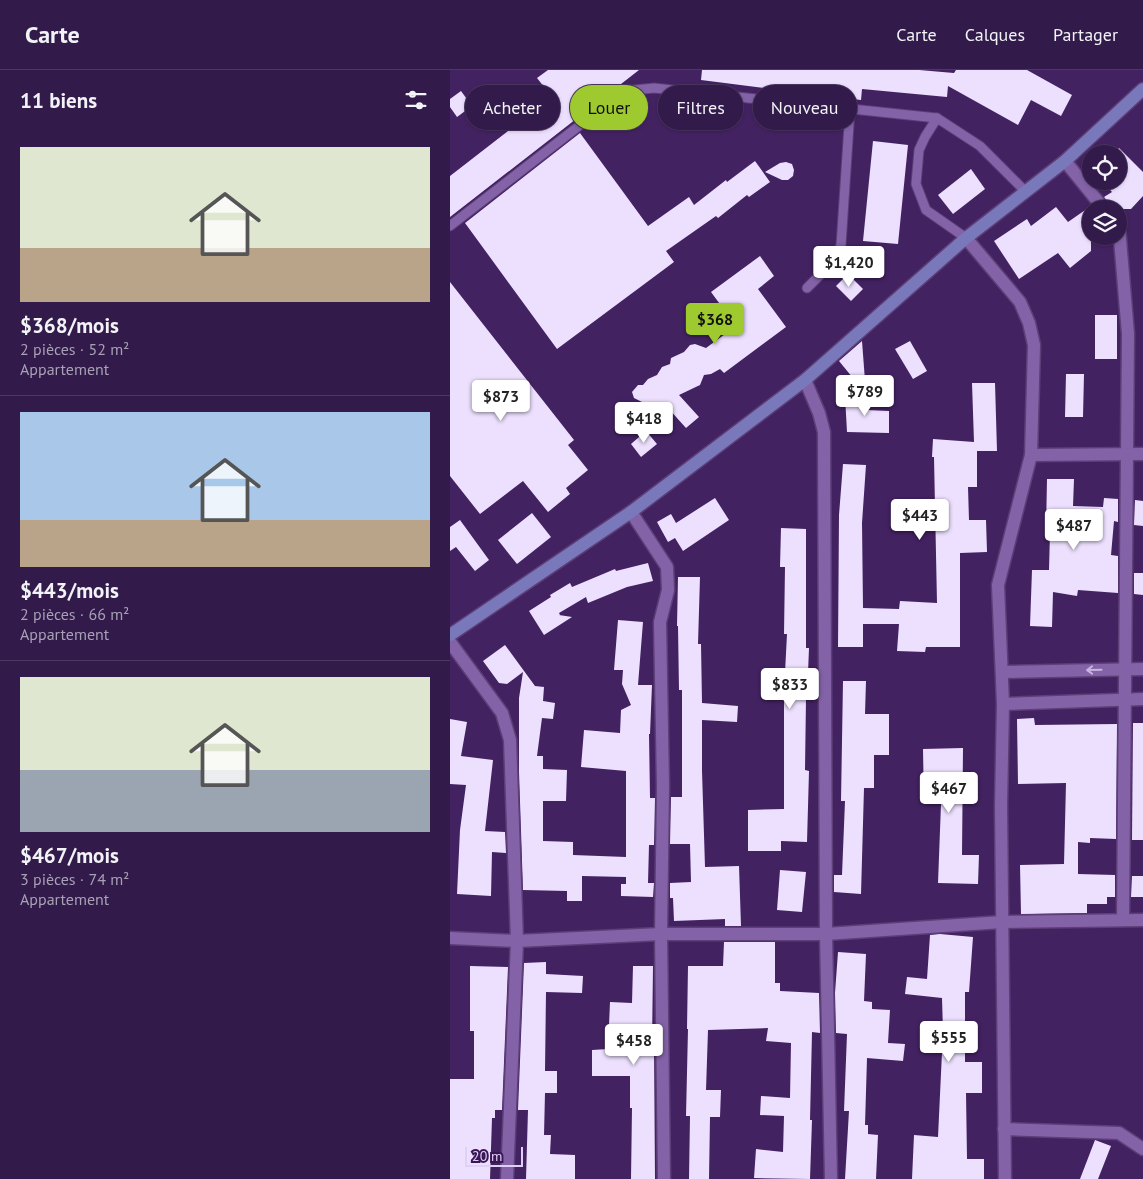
<!DOCTYPE html>
<html lang="fr">
<head>
<meta charset="utf-8">
<style>
	body { margin:0; font-family:"PT Sans",sans-serif; background:#3d2754; color:#f1f3f6; height:100vh; display:flex; flex-direction:column; font-size:19px; white-space:nowrap }
	* { box-sizing:border-box; margin:0 }
	p { font-size:16px; color:#a8a1b5 }
	.icon { flex:none; width:28px; height:28px; fill:none; stroke:currentColor; stroke-width:2; stroke-linecap:round; stroke-linejoin:round }
	.map { position:relative; flex:1; overflow:hidden }
	.panel { display:flex; flex-direction:column; background:#321a4a; width:450px }
	.panel>* { flex:none }
	.hud { position:absolute; left:15px; top:15px; width:475px; height:45px; display:flex; gap:10px }
	.tools { position:absolute; left:632px; top:75px; display:grid; gap:10px }
	.tools a { display:grid; place-items:center; width:45px; height:45px; border-radius:50%; background:#321a4a; box-shadow:0 1px 4px #0004,0 0 0 1px #4d3862; font-size:25px }
	.scale { position:absolute; left:15px; bottom:12px; width:58px; box-sizing:border-box; padding-left:5px; border:2px solid #e0cff6; border-top:0; font-size:14px; line-height:18px; white-space:nowrap; color:#e0cff6; -webkit-text-stroke:4px #391756; paint-order:stroke }
	.price { position:absolute; translate:-50% -42px; padding:0 11px; border-radius:5px; background:#fff; color:#222; font-size:16px; line-height:32px; filter:drop-shadow(0 1px 2px #0008) }
	.price::after { content:''; position:absolute; left:50%; top:30px; width:15px; height:11px; margin-left:-8px; background:inherit; clip-path:polygon(0 0,100% 0,50% 100%) }
	.price.on { background:#9eca2f; color:#111 }
	ul { padding:0; list-style:none }
	li { display:grid; align-content:center; gap:10px; height:265px; padding:0 20px }
	li+li { border-top:1px solid #4d3862 }
	li span { display:grid; place-items:center; height:155px; border-radius:0px; color:#555 }
	li>.icon { margin-inline-start:auto }
	span .icon { width:90px; height:90px; fill:#fffc; stroke-width:1 }
	li b { font-size:21px }
	h2 { display:flex; justify-content:space-between; align-items:center; height:60px; padding:0 20px; font-size:21px }
	.tag { padding:0 18px; border-radius:22px; background:#321a4a; box-shadow:0 1px 4px #0004,0 0 0 1px #4d3862; font-size:18px; line-height:45px }
	.tag.on { background:#9eca2f; color:#111 }
	header { display:flex; align-items:center; gap:30px; box-sizing:border-box; height:70px; padding:0 25px; background:#321a4a; border-bottom:1px solid #4d3862 }
	header strong { font-size:24px }
	nav { display:flex; gap:28px; margin-inline-start:auto; font-size:18px }
	main { display:flex; flex:1; min-height:0 }
	.map>svg:first-child { display:block }
	.building { fill:#ede0ff }
	.lines { fill:none; stroke-linecap:round; stroke-linejoin:round }
	.lane-casing { stroke:#5d3e77; stroke-width:11 }
	.street-casing { stroke:#5d3e77; stroke-width:15 }
	.secondary-casing { stroke:#5d3e77; stroke-width:15 }
	.lane { stroke:#8362a7; stroke-width:9 }
	.street { stroke:#8362a7; stroke-width:12 }
	.secondary { stroke:#7878bb; stroke-width:12 }
	.oneway { stroke:#c9b4e2 }
</style>
</head>
<body>
<header>
<strong>Carte</strong>
<nav><a>Carte</a><a>Calques</a><a>Partager</a></nav>
</header>
<main>
<section class="panel">
<h2>11 biens<svg class="icon" aria-label="filters" viewBox="0 0 24 24"><path d="M4 7h16M4 17h16"/><circle cx="9" cy="7" r="2"/><circle cx="15" cy="17" r="2"/></svg></h2>
<ul>
<li><span style="background:linear-gradient(#dfe7d0 65%,#b9a48a 0)"><svg class="icon" aria-label="home" viewBox="0 0 24 24"><path d="M3 11l9-7 9 7M6 9v11h12V9"/></svg></span><div><b>$368/mois</b><p>2 pièces · 52 m²</p><p>Appartement</p></div></li>
<li><span style="background:linear-gradient(#a9c7e8 70%,#b9a48a 0)"><svg class="icon" aria-label="home" viewBox="0 0 24 24"><path d="M3 11l9-7 9 7M6 9v11h12V9"/></svg></span><div><b>$443/mois</b><p>2 pièces · 66 m²</p><p>Appartement</p></div></li>
<li><span style="background:linear-gradient(#dfe7d0 60%,#9aa5b1 0)"><svg class="icon" aria-label="home" viewBox="0 0 24 24"><path d="M3 11l9-7 9 7M6 9v11h12V9"/></svg></span><div><b>$467/mois</b><p>3 pièces · 74 m²</p><p>Appartement</p></div></li>
</ul>
</section>
<div class="map">
<svg width="693" height="1109" viewBox="0 0 693 1109">
	<rect width="100%" height="100%" fill="#432262"/>
	<g class="building">
		<path d="M98 0H189L0 147V106L102 27 87 8Z"/>
		<path d="M252 0H469L504 3 506 0H577L622 25 611 46 581 30 568 55 498 16 497 27 412 19 411 30 251 10Z"/>
		<path d="M11 21 22 36 7 47 0 37V29Z"/>
		<path d="M130 63 198 156 239 127 244 135 276 110 277 112 305 91 320 112 299 127 297 125 268 148 266 146 216 181 224 192 107 279 15 153Z"/>
		<path d="M423 71 458 75 448 174 413 171Z"/>
		<path d="M669 78 693 102V126L681 139H662L654 127 662 122 652 111H669V84H663Z"/>
		<path d="M336 92 342 94 344 100 343 106 338 110H332L315 102 330 93Z"/>
		<path d="M521 99 535 119 503 144 488 125Z"/>
		<path d="M641 136 643 139H641V181L620 198 608 183 569 209 544 171 577 149 581 156 606 137 618 152Z"/>
		<path d="M310 186 324 206 308 219 336 257 274 303 270 299 261 304 254 305 250 315 229 325 249 347 236 358 218 338 200 357 194 333 184 328 182 322 188 315H193L198 309 207 305 212 297 220 294 221 288 234 282 240 275 245 274 256 278 286 256 261 222Z"/>
		<path d="M398 204 413 219 401 231 386 216Z"/>
		<path d="M0 212 124 370 118 375 138 400 116 418 120 424 98 442 73 411 30 444 0 406Z"/>
		<rect x="645" y="245" width="22" height="44"/>
		<path d="M412 271 416 324 389 291Z"/>
		<path d="M460 271 477 301 463 309 445 279Z"/>
		<path d="M616 304H634L633 347H615Z"/>
		<path d="M522 313H545L547 381H527V417H518L519 450H536L537 482 510 483V577H476L475 582 447 581 449 554H413V577H388L389 445 393 394 416 395 412 453 413 538 449 539 450 531 487 533 484 387H482L483 369 524 372Z"/>
		<path d="M416 324 417 340 439 341V363L397 362 395 326Z"/>
		<path d="M196 361 207 374 191 387 181 374Z"/>
		<path d="M597 409H624L623 436 653 437 654 428 668 429V452L664 451 661 485 668 486V523L628 520 627 526 603 522 602 557 580 556 582 500H599L600 462H596Z"/>
		<path d="M265 428 279 450 233 481 225 468 218 472 207 452 221 444 226 453Z"/>
		<path d="M685 430 693 431V456L684 455Z"/>
		<path d="M82 443 101 467 67 494 48 470Z"/>
		<path d="M10 450 39 490 25 501 6 477 0 481V457Z"/>
		<path d="M331 458 356 459V578H359L357 628H356L355 700 359 701 357 772 331 771V781H298V740L334 739V622L337 564H334L335 497H330Z"/>
		<path d="M198 493 203 511 177 517 138 533 136 527 109 543 110 545H109L122 547 94 565 79 541 101 527 100 525 120 513 122 517 165 499 166 501Z"/>
		<path d="M684 503H693V525L684 524Z"/>
		<path d="M228 507H250L248 574H251L252 633 288 636 287 652 252 650V701L255 797 289 796 291 856H275V849L224 851 223 828H220V813L241 812 240 774H220L221 727H232V620H229L228 556H227Z"/>
		<path d="M168 550 193 552 188 615H202L200 664H199L200 728H205L204 775H199L198 813H204L203 827 171 826V814H176V807L132 806V831H117V821L73 820 69 702V628L73 602 57 614 49 613 33 591 55 575 85 616 94 617 93 631 105 633 103 649 92 648 87 686H93V699L117 700 116 731H93V771L123 772V785L176 787V701L131 697 134 660 170 663 171 640 181 635 172 614 173 600H164Z"/>
		<path d="M393 611H416L415 644H439V685H424V718H414L411 824 384 822V805H392L395 731H391Z"/>
		<path d="M584 648 585 655 667 654 666 769 640 768V773L628 772V804L665 805V827H657V834H637V843L571 844 570 795 614 794 616 713 568 714 567 649Z"/>
		<path d="M0 649 17 652 11 686 43 690 35 761 55 762 56 783 42 782 41 826 7 824 10 760 16 715 0 714Z"/>
		<path d="M683 653H693V770H682Z"/>
		<path d="M513 678 512 785H529L528 814 488 813 491 734H474L473 679Z"/>
		<path d="M330 800 356 802 352 842 327 840Z"/>
		<path d="M682 806H693V827H681Z"/>
		<path d="M490 864 523 867 519 922H515V992H532V1023H516L517 1089H534V1109H462L464 1065 488 1067 493 961 492 928 455 924 457 907 477 909 480 865Z"/>
		<path d="M274 872H325V913H330V921L369 923 370 963 362 962 360 1050H362L360 1109 304 1108 306 1079 333 1082 334 1046 310 1045 311 1026 340 1028 341 973 316 971 318 958 258 960 256 1020H271L270 1047H260L259 1109H239L240 1046H236L238 959H237L238 896H273Z"/>
		<path d="M388 882 416 884 414 931 422 932V939L440 940 438 973 455 974 453 991 417 988 415 1055H418V1064L428 1065 426 1109H395L399 1041H394L397 964 386 963 385 923Z"/>
		<path d="M96 892V904L133 906 132 923 96 922 95 1001H107V1023H95L94 1065H101L100 1084 125 1085V1109H76L78 1040H68L74 893Z"/>
		<path d="M20 896 58 897 52 1040H45V1048H42L40 1109H0V1009H24V961H20Z"/>
		<path d="M183 896H203L202 975H204L205 1109H181L182 1038H180V1006H142V980L158 979 160 932 182 933Z"/>
		<path d="M645 1070 661 1076 648 1109H630Z"/>
	</g>
	<g class="lines">
		<g class="lane-casing">
			<g id="lane">
				<path d="M487 48 475 67 469 80 466 114 476 140 516 168"/>
				<path d="M0 156 174 21 204 18 487 48 530 76 576 122"/>
				<path d="M357 218 384 191 391 175 400 40"/>
			</g>
		</g>
		<g class="street-casing">
			<g id="street">
				<path d="M615 91 654 139"/>
				<path d="M669 157 678 264 673 850"/>
				<path d="M516 168 570 232 579 253 584 275 581 385 548 515 553 634 551 736 555 1109"/>
				<path d="M355 310 369 343 374 362 376 864 381 1109"/>
				<path d="M581 385 693 384"/>
				<path d="M181 442 217 497 218 520 210 552 213 716 211 864 214 1109"/>
				<path d="M0 572 52 643 60 670 67 871 57 1109"/>
				<path d="M552 602 693 599"/>
				<path d="M553 634 693 629"/>
				<path d="M0 868 67 871 211 864H376L552 852 693 850"/>
				<path d="M554 1059 669 1063 693 1079"/>
			</g>
		</g>
		<g class="secondary-casing">
			<path id="secondary" d="M0 565 181 442 355 310 516 168 615 91 693 19"/>
		</g>
		<use href="#lane" class="lane"/>
		<use href="#street" class="street"/>
		<use href="#secondary" class="secondary"/>
	</g>
	<defs><path id="oneway-shaft" d="M-6 0H5M1.5-3L5.5 0L1.5 3" fill="none" stroke-width="1.6" stroke-linecap="round" stroke-linejoin="round" transform="scale(1.25)"/></defs>
	<use class="oneway" href="#oneway-shaft" transform="translate(644 600) rotate(179)"/>
</svg>
<div class="tools">
<a><svg class="icon" aria-label="locate" viewBox="0 0 24 24"><circle cx="12" cy="12" r="6"/><path d="M12 2v4M12 18v4M2 12h4M18 12h4"/></svg></a>
<a><svg class="icon" aria-label="layers" viewBox="0 0 24 24"><path d="M12 4l9 5-9 5-9-5zM3 14l9 5 9-5"/></svg></a>
</div>
<div class="scale">20 m</div>
<b class="price" style="left:399px;top:218px">$1,420</b>
<b class="price on" style="left:265px;top:275px">$368</b>
<b class="price" style="left:415px;top:347px">$789</b>
<b class="price" style="left:51px;top:352px">$873</b>
<b class="price" style="left:194px;top:374px">$418</b>
<b class="price" style="left:470px;top:471px">$443</b>
<b class="price" style="left:624px;top:481px">$487</b>
<b class="price" style="left:340px;top:640px">$833</b>
<b class="price" style="left:499px;top:744px">$467</b>
<b class="price" style="left:499px;top:993px">$555</b>
<b class="price" style="left:184px;top:996px">$458</b>
<div class="hud">
<a class="tag">Acheter</a>
<a class="tag on">Louer</a>
<a class="tag">Filtres</a>
<a class="tag">Nouveau</a>
</div>
</div>
</main>
</body>
</html>
